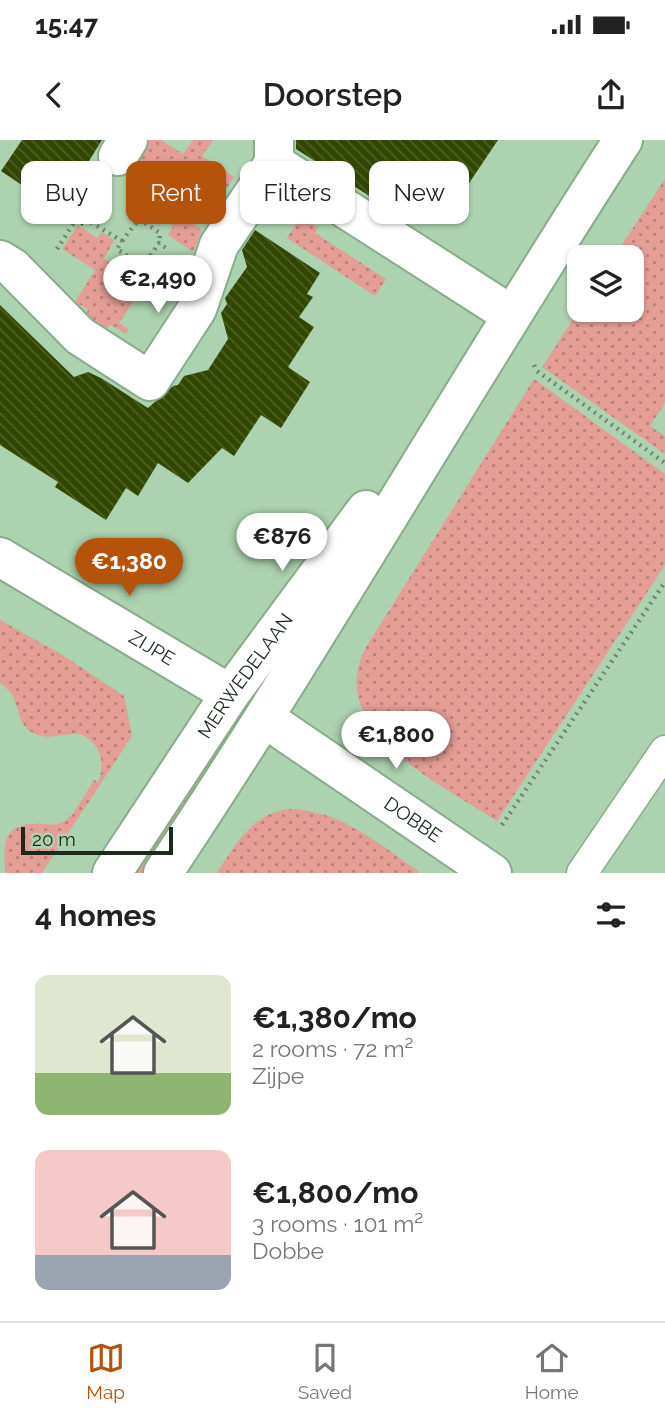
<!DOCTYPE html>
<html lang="en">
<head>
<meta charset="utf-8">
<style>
	body { margin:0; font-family:Raleway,sans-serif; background:#f6f6f6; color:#222; height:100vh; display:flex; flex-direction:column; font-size:26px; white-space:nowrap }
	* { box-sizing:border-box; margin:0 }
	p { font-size:23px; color:#767676 }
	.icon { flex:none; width:38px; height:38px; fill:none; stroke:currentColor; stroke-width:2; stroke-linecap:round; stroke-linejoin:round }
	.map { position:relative; height:733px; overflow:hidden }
	.side { display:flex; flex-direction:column; background:#fff; flex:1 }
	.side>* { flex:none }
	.top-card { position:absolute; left:21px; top:21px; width:623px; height:63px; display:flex; gap:14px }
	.controls { position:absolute; left:567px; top:105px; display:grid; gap:14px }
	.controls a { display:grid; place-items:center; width:77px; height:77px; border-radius:14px; background:#fff; box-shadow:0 2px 5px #0004; font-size:35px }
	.scale { position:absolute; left:21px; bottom:18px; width:152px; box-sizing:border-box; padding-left:7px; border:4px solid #1b2a1d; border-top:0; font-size:19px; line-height:24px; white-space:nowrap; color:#1b2a1d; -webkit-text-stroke:5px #add2af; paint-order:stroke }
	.price { position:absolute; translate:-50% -60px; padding:0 16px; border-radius:24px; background:#fff; color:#222; font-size:23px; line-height:46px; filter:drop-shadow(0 2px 4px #0008) }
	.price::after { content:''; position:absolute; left:50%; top:42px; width:21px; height:16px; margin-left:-10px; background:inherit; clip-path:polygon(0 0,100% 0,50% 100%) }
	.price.active { background:#b45309; color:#fff }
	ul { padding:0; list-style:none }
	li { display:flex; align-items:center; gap:21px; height:175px; padding:0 35px }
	li span { display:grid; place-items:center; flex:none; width:196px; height:140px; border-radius:14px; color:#555 }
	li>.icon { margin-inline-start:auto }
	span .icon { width:84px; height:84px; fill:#fffc; stroke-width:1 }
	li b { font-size:30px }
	h2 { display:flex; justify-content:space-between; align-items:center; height:84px; padding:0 35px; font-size:30px }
	.tag { padding:0 24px; border-radius:14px; background:#fff; box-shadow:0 2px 5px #0004; font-size:24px; line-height:63px }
	.tag.active { background:#b45309; color:#fff }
	.status { display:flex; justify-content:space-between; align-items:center; height:49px; padding:0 35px; background:#fff; direction:ltr }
	.status svg { height:19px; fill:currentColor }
	header { display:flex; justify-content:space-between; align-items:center; height:91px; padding:0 35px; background:#fff; font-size:32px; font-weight:600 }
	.menu { display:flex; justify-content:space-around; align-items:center; height:98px; border-top:2px solid #e0e0e0; background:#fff; font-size:19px; color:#767676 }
	.menu a { display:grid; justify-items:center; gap:4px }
	.menu .active { color:#b45309 }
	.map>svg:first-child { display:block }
	.grass { fill:url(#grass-dots) }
	.building { fill:url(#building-back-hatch) }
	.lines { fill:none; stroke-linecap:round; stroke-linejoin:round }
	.lane-casing { stroke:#88ac8a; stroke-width:33 }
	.street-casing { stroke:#88ac8a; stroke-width:42 }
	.secondary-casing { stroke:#88ac8a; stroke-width:42 }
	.path { stroke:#6c876e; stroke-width:4.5; stroke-dasharray:2 5; stroke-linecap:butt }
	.lane { stroke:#fff; stroke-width:30 }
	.street { stroke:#fff; stroke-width:38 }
	.secondary { stroke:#fff; stroke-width:38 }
	.labels { text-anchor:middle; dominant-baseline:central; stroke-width:7; stroke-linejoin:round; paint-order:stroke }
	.street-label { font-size:19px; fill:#1b2a1d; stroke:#add2af }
</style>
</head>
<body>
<div class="status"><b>15:47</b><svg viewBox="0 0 49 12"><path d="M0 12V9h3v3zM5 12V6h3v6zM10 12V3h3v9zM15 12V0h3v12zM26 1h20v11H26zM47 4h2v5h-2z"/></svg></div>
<header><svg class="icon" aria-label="back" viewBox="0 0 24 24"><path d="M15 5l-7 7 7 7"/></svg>Doorstep<svg class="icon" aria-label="share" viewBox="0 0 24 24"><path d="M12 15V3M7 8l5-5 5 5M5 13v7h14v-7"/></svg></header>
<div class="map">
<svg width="665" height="733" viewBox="0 0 665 733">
	<defs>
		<pattern id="grass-dots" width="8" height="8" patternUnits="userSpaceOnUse" patternTransform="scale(1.75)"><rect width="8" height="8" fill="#e49e96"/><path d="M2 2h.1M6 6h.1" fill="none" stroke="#b8817a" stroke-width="1.8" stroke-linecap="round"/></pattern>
		<pattern id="building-back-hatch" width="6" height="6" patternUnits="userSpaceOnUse" patternTransform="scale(1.75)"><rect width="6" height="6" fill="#314701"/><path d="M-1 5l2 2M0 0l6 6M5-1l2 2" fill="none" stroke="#4d5f26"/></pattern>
	</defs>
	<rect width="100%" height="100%" fill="#add2af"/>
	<g class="grass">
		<path d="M148 0H161L183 14 193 0H213L202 16 234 37 227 48 188 22 167 56 198 77 193 84 202 90 193 112 168 95 173 86 147 69 157 51 132 32Z"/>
		<path d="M665 39V263L650 286 665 296V314L542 227 579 170H632V117H614Z"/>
		<path d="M300 77 318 87 315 93 386 139 375 156 287 98Z"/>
		<path d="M78 85 97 98 101 92 114 100 104 119 139 140 155 115 181 131 170 149 150 136 119 183 128 189 127 194 110 185 107 188 95 181 91 187 84 183 88 169 75 162 95 130 62 109Z"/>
		<path d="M534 239 665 334V425L497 681C443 645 324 591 365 509Z"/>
		<path d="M0 480 61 514 124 556 132 596 42 733H5C4 700 2 682 43 684 50 684 59 686 65 681 76 673 86 652 94 640L98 642C106 624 101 605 83 595 67 591 49 602 33 593 12 582 23 554 0 544Z"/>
		<path d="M219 614 150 733H124L202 623Z"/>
		<path d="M290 669C342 670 380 705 421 733H217C236 704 252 673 290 669Z"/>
	</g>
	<g class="building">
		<path d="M22 0H102L76 42 83 86 1 31Z"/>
		<path d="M296 0H498L457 61 420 36 396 73 296 9Z"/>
		<path d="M255 90 320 133 307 154 313 157 299 177 314 187 288 227 310 242 281 288 261 275 234 316 222 308 188 343 158 323 138 356 126 348 106 380 55 347 58 342 0 305V165L74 237 88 232 101 238 148 268 173 246 178 245 184 236 208 230 228 199 221 173 227 164 225 158 247 127 242 110Z"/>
	</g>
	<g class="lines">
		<g class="lane-casing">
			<path id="lane" d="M582 733 665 611"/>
		</g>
		<g class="street-casing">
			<g id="street">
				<path d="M274 0V23L510 174"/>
				<path d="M118 16 128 0"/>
				<path d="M0 120 13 128 80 196 150 241 197 169 219 105 274 23"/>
				<path id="s1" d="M0 417 230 554"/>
				<path id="s2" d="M266 579 492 733"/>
			</g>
		</g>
		<g class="secondary-casing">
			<g id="secondary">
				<path id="s3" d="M112 733 230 554 366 370"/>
				<path d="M163 733C323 493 466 242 623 0"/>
			</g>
		</g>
		<g class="path">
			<path d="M79 75 122 101 117 109 143 127 159 103 169 110"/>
			<path d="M139 79 147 53"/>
			<path d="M122 101 139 79 160 93 159 103"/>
			<path d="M57 109 94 52"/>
			<path d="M534 225 537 231 665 323"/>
			<path d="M502 685 665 442"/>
		</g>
		<use href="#lane" class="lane"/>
		<use href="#street" class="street"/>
		<use href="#secondary" class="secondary"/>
	</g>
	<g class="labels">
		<g class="street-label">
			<text stroke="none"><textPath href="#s1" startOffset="177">ZIJPE</textPath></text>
			<text stroke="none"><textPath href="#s3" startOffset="238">MERWEDELAAN</textPath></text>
			<text stroke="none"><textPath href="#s2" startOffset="178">DOBBE</textPath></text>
		</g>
	</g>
</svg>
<div class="controls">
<a><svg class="icon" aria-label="layers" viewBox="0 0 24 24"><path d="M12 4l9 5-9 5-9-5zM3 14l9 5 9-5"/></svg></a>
</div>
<div class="scale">20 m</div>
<b class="price" style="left:158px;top:175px">€2,490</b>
<b class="price" style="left:282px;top:433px">€876</b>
<b class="price active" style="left:129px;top:458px">€1,380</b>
<b class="price" style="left:396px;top:631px">€1,800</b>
<div class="top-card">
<a class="tag">Buy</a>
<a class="tag active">Rent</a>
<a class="tag">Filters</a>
<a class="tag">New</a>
</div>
</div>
<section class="side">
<h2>4 homes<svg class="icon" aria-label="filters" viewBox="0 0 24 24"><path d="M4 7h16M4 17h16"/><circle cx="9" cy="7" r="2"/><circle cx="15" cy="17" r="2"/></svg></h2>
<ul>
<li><span style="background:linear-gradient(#dfe7d0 70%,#8fb573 0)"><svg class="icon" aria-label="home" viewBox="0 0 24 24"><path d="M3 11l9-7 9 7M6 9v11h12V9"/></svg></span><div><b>€1,380/mo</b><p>2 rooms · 72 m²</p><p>Zijpe</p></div></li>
<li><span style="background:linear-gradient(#f6c9c9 75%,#9aa5b1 0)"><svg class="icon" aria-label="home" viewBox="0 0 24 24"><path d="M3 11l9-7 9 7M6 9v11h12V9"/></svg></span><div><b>€1,800/mo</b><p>3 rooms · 101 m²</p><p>Dobbe</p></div></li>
</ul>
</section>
<nav class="menu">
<a class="active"><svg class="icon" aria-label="map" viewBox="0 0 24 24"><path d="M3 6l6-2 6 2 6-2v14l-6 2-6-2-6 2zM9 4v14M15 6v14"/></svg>Map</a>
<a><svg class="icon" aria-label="saved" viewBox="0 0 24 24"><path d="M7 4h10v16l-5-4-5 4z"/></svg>Saved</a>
<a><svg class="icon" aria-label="home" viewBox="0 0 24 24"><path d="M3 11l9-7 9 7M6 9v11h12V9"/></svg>Home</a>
</nav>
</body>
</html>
